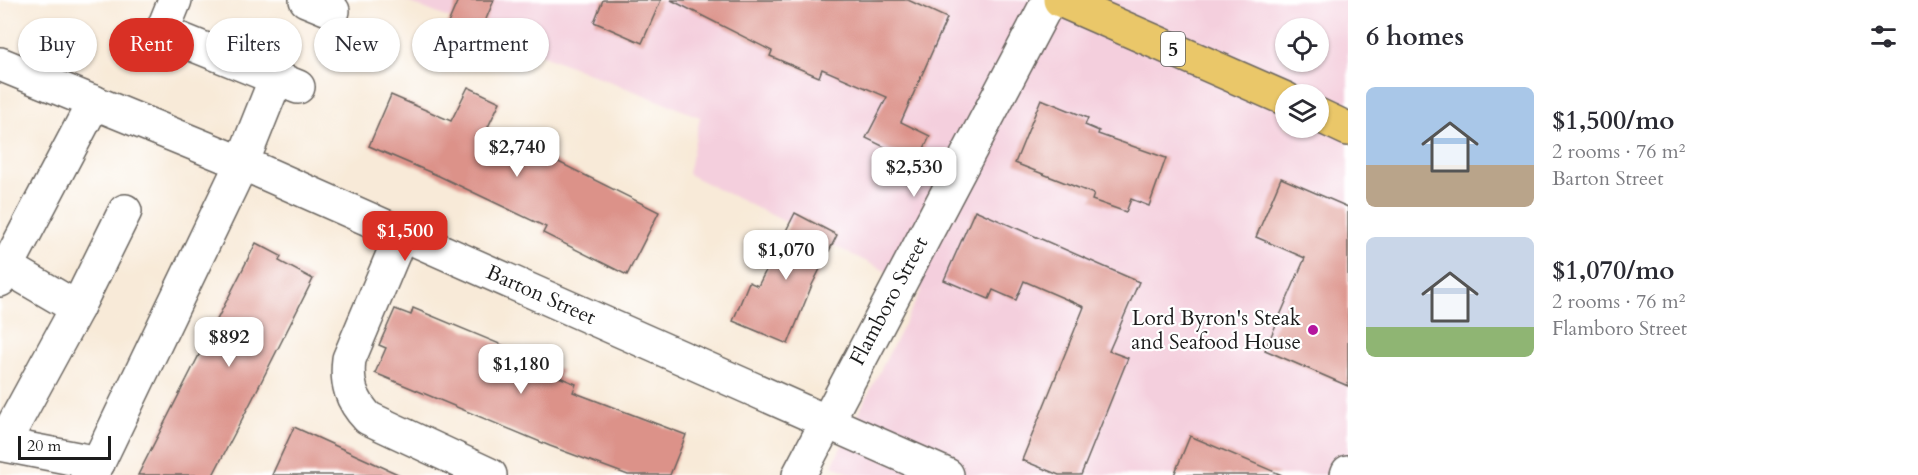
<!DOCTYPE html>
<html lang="en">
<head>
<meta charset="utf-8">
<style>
	body { margin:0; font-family:Cardo,serif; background:#f7f7f7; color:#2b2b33; height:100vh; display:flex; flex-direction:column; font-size:22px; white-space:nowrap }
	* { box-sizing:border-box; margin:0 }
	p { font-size:20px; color:#7c7c81 }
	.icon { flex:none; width:33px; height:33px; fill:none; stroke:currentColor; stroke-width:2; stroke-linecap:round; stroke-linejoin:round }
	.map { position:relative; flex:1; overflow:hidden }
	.sheet { display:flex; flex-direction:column; background:#fff; width:570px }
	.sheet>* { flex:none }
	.guide { position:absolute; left:18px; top:18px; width:570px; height:54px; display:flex; gap:12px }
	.tools { position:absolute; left:1275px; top:18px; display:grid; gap:12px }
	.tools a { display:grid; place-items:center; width:54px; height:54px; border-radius:50%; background:#fff; box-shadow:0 2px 4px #0004; font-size:30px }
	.scale { position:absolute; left:18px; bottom:15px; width:93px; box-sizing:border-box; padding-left:6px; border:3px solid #1c1c1c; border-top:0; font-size:16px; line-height:21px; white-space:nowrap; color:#1c1c1c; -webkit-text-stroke:4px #fff; paint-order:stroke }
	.price { position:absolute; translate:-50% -51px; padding:0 14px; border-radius:12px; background:#fff; color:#222; font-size:20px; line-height:39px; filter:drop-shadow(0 2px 3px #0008) }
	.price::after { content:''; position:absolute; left:50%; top:36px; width:18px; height:14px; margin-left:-9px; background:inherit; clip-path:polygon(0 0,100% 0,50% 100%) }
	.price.active { background:#d93025; color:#fff }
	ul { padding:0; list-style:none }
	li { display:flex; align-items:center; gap:18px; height:150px; padding:0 18px }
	li span { display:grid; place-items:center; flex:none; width:168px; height:120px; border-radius:9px; color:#555 }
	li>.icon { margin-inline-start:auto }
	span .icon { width:72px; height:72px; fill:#fffc; stroke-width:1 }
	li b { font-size:26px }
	h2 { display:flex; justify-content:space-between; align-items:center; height:72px; padding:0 18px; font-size:26px }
	.chip { padding:0 21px; border-radius:27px; background:#fff; box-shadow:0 2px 4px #0004; font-size:21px; line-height:54px }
	.chip.active { background:#d93025; color:#fff }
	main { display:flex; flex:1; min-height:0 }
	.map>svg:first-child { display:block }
	.built { fill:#f4cfdd; fill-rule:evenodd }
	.building { fill:#dc9289 }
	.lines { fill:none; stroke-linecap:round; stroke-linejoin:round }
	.minor-casing { stroke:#69645e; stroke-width:36 }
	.major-casing { stroke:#69645e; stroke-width:36 }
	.minor { stroke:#fff; stroke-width:33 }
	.major { stroke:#eac769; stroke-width:33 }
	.poi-dot { fill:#b5179e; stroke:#fff; stroke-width:2 }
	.labels { text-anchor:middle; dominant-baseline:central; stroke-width:4.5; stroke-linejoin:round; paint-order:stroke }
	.shield { fill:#fff; stroke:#606060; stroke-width:1.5 }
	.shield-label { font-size:20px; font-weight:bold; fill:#1c1c1c }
	.street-label { font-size:21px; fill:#1c1c1c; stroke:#fff }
	.poi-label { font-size:21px; fill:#1c1c1c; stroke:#fff; text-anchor:end }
</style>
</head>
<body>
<main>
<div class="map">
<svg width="1348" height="475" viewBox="0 0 1348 475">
	<rect width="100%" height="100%" fill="#fff"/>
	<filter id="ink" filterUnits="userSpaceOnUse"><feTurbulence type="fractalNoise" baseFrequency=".0167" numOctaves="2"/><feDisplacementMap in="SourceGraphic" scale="12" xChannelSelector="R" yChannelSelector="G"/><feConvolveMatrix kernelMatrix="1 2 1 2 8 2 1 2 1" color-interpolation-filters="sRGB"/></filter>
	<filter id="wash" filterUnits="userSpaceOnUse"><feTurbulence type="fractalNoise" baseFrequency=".008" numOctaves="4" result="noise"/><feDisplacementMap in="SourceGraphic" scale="24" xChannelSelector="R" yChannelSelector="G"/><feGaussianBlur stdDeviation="1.35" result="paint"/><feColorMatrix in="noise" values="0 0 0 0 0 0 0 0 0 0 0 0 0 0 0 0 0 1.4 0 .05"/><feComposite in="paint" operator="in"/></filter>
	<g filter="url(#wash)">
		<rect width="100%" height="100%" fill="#f8ead8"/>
		<path class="built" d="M403 0H1348V475H853L832 465 922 289 688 174 700 117ZM1286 28H1318V62H1286ZM1286 94H1318V128H1286Z"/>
		<g id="blocks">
			<g class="building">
				<path d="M458 0H494L474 48 443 35Z"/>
				<path d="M603 0H661L642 43 594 22Z"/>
				<path d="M671 0H908L947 18 901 122 930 136 917 163 866 138 887 97 822 69 819 77 770 56 772 51Z"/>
				<path d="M468 87 500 102 488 127 659 212 627 275 543 233 546 227 439 176 369 146 391 95 451 121Z"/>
				<path d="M1041 99 1088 118 1085 125 1099 131 1098 134 1166 158 1149 206 1131 199 1126 212 1092 200 1094 194 1015 163Z"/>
				<path d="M1281 178 1348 207V386L1265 350 1305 258 1256 237Z"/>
				<path d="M975 210 1139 282 1109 351 1128 358 1081 475H1059L1022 460 1084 307 1024 281 1016 300 993 290 989 299 944 280Z"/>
				<path d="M795 213 837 235 812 285 788 344 733 321 749 282 758 286Z"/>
				<path d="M256 243 281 256 279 261 313 279 252 400 213 475H138Z"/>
				<path d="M413 308 562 370 559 377 576 384 573 392 686 435 670 475H628L550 446 375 373 386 348 379 345 395 309 411 315Z"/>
				<path d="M294 427 400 475H272Z"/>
				<path d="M1190 436 1282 475H1174Z"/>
			</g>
		</g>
	</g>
	<g filter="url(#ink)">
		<use href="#blocks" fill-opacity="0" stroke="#69645e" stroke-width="1.5"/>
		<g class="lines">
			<g class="minor-casing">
				<g id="minor">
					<path d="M175 0 162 32 298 87"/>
					<path d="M306 0 333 11"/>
					<path d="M0 64 242 163 947 475"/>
					<path d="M402 233 349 359C346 383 351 400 368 418L490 475"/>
					<path d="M7 267 77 308"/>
					<path d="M0 280 94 102"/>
					<path d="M0 444 98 463"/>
					<path d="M3 444 77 308 125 211"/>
					<path d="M87 475 98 463 242 163 276 78"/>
					<path d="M799 475 1049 0"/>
					<path d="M1347 475 1348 472"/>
				</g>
			</g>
			<g class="major-casing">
				<g id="major">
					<path d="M1060 0 1286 99"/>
					<path d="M1318 115 1348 129"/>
				</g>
			</g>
			<use href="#minor" class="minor"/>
			<use href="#major" class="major"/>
		</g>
	</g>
	<circle class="poi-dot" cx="1313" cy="330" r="6"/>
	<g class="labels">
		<rect class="shield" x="1161" y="32" width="24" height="34" rx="4.5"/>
		<g class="shield-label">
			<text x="1173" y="49">5</text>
		</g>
		<g class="street-label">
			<text transform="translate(541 295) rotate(24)">Barton Street</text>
			<text transform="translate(889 301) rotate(-62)">Flamboro Street</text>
		</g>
		<g class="poi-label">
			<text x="1301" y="318">Lord Byron's Steak<tspan x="1301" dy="24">and Seafood House</tspan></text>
		</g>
	</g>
</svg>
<div class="tools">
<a><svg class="icon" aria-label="locate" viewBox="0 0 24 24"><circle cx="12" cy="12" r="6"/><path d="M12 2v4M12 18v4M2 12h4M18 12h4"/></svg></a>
<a><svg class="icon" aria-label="layers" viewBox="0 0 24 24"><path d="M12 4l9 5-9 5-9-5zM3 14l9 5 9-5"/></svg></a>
</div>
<div class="scale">20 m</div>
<b class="price" style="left:517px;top:178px">$2,740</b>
<b class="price" style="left:914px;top:198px">$2,530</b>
<b class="price active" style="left:405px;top:262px">$1,500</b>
<b class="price" style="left:786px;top:281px">$1,070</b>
<b class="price" style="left:229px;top:368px">$892</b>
<b class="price" style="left:521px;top:395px">$1,180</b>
<div class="guide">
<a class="chip">Buy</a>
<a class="chip active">Rent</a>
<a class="chip">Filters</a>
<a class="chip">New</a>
<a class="chip">Apartment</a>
</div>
</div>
<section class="sheet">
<h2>6 homes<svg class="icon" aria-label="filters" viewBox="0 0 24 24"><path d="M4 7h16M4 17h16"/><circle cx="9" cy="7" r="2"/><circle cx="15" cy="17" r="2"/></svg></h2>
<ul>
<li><span style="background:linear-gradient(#a9c7e8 65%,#b9a48a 0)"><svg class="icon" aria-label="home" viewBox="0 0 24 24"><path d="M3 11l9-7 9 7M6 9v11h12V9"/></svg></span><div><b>$1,500/mo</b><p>2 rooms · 76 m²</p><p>Barton Street</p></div></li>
<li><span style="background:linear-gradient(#c9d6e8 75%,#8fb573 0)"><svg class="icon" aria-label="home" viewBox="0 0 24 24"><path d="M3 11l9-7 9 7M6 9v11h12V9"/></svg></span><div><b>$1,070/mo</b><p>2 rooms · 76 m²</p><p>Flamboro Street</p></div></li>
</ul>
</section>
</main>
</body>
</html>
